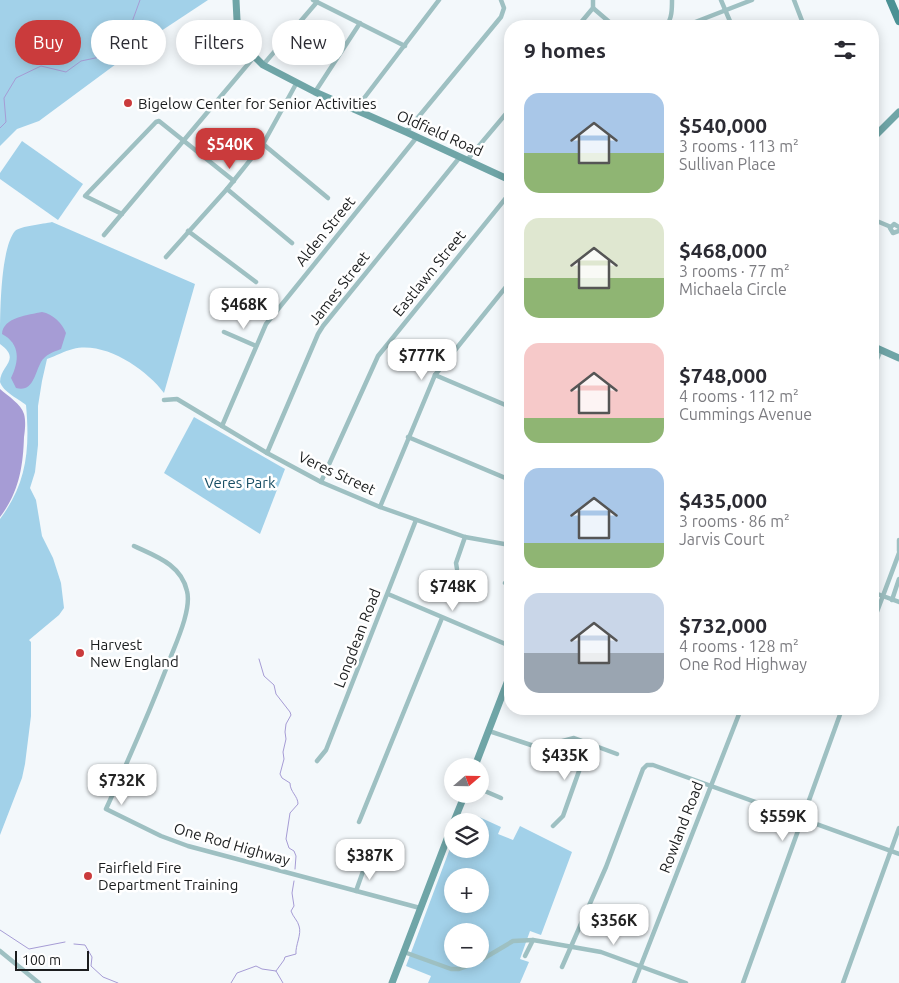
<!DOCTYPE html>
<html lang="en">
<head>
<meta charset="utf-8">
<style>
	body { margin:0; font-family:Ubuntu,sans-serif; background:#f7f7f7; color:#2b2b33; height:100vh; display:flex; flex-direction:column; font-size:19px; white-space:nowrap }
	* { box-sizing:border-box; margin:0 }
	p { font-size:16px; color:#7c7c81 }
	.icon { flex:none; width:28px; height:28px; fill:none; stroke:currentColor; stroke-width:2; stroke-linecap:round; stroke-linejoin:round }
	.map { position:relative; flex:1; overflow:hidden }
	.drawer { position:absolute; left:504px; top:20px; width:375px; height:695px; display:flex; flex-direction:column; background:#fff; border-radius:20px; box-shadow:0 2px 12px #0003 }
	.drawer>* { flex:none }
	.hud { position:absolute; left:15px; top:20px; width:414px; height:45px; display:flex; gap:10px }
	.needle { width:32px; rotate:70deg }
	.fabs { position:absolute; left:444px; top:758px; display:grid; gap:10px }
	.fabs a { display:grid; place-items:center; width:45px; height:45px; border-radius:50%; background:#fff; box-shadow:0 2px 12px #0003; font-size:25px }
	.scale { position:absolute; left:15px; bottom:12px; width:74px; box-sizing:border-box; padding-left:5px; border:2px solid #1b1d1e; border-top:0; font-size:14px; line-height:18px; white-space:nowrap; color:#1b1d1e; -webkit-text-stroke:4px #fff; paint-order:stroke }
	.price { position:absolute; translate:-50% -42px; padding:0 11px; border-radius:10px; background:#fff; color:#222; font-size:16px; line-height:32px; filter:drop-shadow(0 1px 2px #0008) }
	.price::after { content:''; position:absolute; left:50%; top:30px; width:15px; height:11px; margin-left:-8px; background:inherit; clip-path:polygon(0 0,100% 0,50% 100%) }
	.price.active { background:#ca3b3c; color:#fff }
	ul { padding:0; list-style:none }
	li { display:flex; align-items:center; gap:15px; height:125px; padding:0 20px }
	li span { display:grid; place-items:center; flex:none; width:140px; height:100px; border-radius:15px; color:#555 }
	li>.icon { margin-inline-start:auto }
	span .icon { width:60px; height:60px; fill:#fffc; stroke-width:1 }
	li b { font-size:21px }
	h2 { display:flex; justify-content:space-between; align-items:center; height:60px; padding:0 20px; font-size:21px }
	.chip { padding:0 18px; border-radius:22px; background:#fff; box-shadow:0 2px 12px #0003; font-size:18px; line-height:45px }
	.chip.active { background:#ca3b3c; color:#fff }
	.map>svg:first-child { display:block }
	.green { fill:#a2d1e9; fill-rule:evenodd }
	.water { fill:#a69cd5 }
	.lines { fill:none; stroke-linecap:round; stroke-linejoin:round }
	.stream { stroke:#a69cd5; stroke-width:1 }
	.street { stroke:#9ec0c2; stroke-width:4.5 }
	.secondary { stroke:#6fa5a7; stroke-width:7 }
	.primary { stroke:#4b9194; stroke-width:8 }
	.poi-dot { fill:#ca3b3c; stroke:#fff; stroke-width:2 }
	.labels { text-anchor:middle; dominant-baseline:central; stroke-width:5; stroke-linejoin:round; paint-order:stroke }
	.poi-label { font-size:15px; fill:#1b1d1e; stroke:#fff; text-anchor:start }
	.street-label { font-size:15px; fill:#1b1d1e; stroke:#fff }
	.park-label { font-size:15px; fill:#184e65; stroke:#fff }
</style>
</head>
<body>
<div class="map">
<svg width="899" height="983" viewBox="0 0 899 983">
	<rect width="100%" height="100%" fill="#f3f8fb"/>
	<g class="green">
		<path d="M0 0H208L158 33 39 121 17 129 0 146Z"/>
		<path d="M22 141 83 184 58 220 0 179V173Z"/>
		<path d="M52 222 195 284 164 393C146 369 105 341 73 349 64 351 56 356 47 359L42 381 38 406V445L35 472 30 488 36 500 42 536 53 558 61 583 64 608 59 615 29 640 31 642V716L25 764 22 778 0 835V519C27 483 30 449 26 405 19 399 3 392 0 382 0 365 22 360 0 344 0 317 0 249 15 231 21 226 43 224 52 222Z"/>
		<path d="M194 417 285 469 260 534 164 473Z"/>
		<path d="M477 816 501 827 498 834 513 840 520 826 572 852 541 935 530 931 520 959 529 962 520 983H428L431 976 406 966 452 843V849H465L474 852 475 849H480V821H475ZM452 876H480V904H452ZM452 931H480V959H452Z"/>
	</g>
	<g class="water">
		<path d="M42 312C53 314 62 323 66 333L61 349C53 352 45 355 41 362 35 373 33 393 16 388L11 378C19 362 21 344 2 334 3 317 29 315 42 312Z"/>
		<path d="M0 381V389C8 396 21 404 24 414 26 421 25 430 24 437 23 467 19 492 0 517Z"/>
	</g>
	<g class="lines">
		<g class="stream">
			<path d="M0 128 6 122 4 98 16 78 41 66 66 72 81 61 100 57 130 43 132 22 140 0"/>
			<path d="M259 659 264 676 274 685 276 694 290 712 291 715 286 724 285 732 286 739 283 752 284 759 280 774 282 778 290 783C290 792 298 796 298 804L290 813 286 839 289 848 294 851 296 856 295 869"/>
			<path d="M0 930 29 949 65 942"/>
			<path d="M74 944 85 945 92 957 91 966 103 977 118 983"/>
			<path d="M276 971 284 960 285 957 296 954C295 946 302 934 299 926 298 921 293 917 291 911L294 906 292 893 294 881"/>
			<path d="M231 983 237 973 256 966 262 969 276 971 283 983"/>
		</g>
		<g class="street">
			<path d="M313 0 405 46"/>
			<path d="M721 0 732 26"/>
			<path d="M794 0 804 26"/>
			<path d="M593 8 614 26"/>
			<path d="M669 22 679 26H685L752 0"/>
			<path d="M578 26 593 8V0"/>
			<path d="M666 26C672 19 672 9 672 0"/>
			<path d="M263 65 317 2"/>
			<path d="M315 92 360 23"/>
			<path d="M355 110 439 0"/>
			<path d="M406 132 501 17 504 8 501 0"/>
			<path d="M263 144 328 198"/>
			<path d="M467 160 510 109"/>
			<path d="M227 189 292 243"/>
			<path d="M122 214 85 196 156 122 159 121 234 181"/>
			<path d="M872 219 891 227"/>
			<path d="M899 227 894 224 890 228 893 233 899 231"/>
			<path d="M188 231 256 282"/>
			<path d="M104 235 254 57"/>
			<path d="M166 257 227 189 263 144 296 84"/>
			<path d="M224 332 256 346"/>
			<path d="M872 370 881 350"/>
			<path d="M435 375 510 407"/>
			<path d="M164 400 177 399 267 453 321 482 380 507 465 537 510 545"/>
			<path d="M222 426 266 324 417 137"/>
			<path d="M408 437 510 480"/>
			<path d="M267 453 318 334 323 326 460 157"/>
			<path d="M321 482 378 356 510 193"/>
			<path d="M380 507 435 375 510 282"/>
			<path d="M899 540V551"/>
			<path d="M134 546C155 556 181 564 187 591 192 610 175 645 168 664 149 713 128 761 106 809L161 836 188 846 420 908"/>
			<path d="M457 569 456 563 465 537"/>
			<path d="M505 583 510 585"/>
			<path d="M872 592 899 602"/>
			<path d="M388 594 510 646"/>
			<path d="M892 600 899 579"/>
			<path d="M872 625 899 553"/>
			<path d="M489 731 534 746H544L574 738 617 754"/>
			<path d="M317 761 326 750 416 520"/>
			<path d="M480 789 501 798"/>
			<path d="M359 822 442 618"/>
			<path d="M553 826 563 816 589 743"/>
			<circle cx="369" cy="857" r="7"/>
			<path d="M356 891 366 863"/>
			<path d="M0 951 39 983"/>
			<path d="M404 952 451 969H459L476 963 513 941 533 940 601 952 686 983"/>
			<path d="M525 956 533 940"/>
			<path d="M562 967 606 867 643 769 647 765H653L899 854"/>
			<path d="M634 983 741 709"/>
			<path d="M743 983 842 709"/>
			<path d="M843 983 899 828"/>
		</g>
		<g class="secondary">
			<path d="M236 0 237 20 242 38 249 51 263 65 315 92 406 132 510 180"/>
			<path d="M872 139 899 112"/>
			<path d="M872 346 899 358"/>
			<path d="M475 766 510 675"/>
			<path d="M454 821 465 794"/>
			<path d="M392 983 452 826"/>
		</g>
		<path class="primary" d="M890 0 899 21"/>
	</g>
	<g class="poi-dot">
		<circle cx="128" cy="103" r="5"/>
		<circle cx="80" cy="653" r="5"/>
		<circle cx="88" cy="876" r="5"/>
	</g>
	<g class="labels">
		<g class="poi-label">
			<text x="138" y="103">Bigelow Center for Senior Activities</text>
			<text x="90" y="644">Harvest<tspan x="90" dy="17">New England</tspan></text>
			<text x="98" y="867">Fairfield Fire<tspan x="98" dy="17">Department Training</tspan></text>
		</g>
		<g class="street-label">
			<text transform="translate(440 133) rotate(24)">Oldfield Road</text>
			<text transform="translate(325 231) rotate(-51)">Alden Street</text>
			<text transform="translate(429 273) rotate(-51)">Eastlawn Street</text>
			<text transform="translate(339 288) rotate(-52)">James Street</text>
			<text transform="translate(337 473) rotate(25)">Veres Street</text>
			<text transform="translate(357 638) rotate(-69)">Longdean Road</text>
			<text transform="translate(681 827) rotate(-69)">Rowland Road</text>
			<text transform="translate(232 844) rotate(16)">One Rod Highway</text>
		</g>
		<g class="park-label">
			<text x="240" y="482">Veres Park</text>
		</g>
	</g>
</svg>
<div class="fabs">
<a><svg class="needle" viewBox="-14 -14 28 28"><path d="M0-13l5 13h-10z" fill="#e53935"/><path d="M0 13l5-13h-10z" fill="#7c7c81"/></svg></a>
<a><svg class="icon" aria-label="layers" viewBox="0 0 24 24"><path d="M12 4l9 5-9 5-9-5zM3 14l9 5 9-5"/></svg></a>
<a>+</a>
<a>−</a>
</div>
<div class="scale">100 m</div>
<b class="price active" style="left:230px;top:170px">$540K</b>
<b class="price" style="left:244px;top:330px">$468K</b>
<b class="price" style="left:422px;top:381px">$777K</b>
<b class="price" style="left:453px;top:612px">$748K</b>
<b class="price" style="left:565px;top:781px">$435K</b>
<b class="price" style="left:122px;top:806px">$732K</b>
<b class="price" style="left:783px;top:842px">$559K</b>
<b class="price" style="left:370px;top:881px">$387K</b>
<b class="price" style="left:614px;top:946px">$356K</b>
<div class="hud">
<a class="chip active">Buy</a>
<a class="chip">Rent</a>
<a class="chip">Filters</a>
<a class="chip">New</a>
</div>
<section class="drawer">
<h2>9 homes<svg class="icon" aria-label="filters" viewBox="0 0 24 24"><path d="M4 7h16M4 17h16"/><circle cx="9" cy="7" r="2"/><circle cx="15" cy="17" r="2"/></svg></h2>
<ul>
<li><span style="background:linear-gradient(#a9c7e8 60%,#8fb573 0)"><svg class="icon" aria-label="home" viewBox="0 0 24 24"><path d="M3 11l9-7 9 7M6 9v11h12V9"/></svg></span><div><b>$540,000</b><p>3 rooms · 113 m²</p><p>Sullivan Place</p></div></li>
<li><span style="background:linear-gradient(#dfe7d0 60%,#8fb573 0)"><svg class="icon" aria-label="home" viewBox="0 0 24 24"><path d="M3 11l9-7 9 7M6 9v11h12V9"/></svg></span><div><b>$468,000</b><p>3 rooms · 77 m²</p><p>Michaela Circle</p></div></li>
<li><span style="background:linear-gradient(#f6c9c9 75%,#8fb573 0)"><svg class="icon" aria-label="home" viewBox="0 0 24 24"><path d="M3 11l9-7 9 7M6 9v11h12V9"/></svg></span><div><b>$748,000</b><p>4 rooms · 112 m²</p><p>Cummings Avenue</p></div></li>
<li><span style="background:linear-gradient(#a9c7e8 75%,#8fb573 0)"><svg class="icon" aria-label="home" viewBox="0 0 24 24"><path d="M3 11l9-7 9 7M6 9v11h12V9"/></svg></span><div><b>$435,000</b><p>3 rooms · 86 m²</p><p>Jarvis Court</p></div></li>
<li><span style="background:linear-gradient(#c9d6e8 60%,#9aa5b1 0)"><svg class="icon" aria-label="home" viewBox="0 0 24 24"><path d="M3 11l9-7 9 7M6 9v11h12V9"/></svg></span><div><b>$732,000</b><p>4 rooms · 128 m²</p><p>One Rod Highway</p></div></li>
</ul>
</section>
</div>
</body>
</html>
